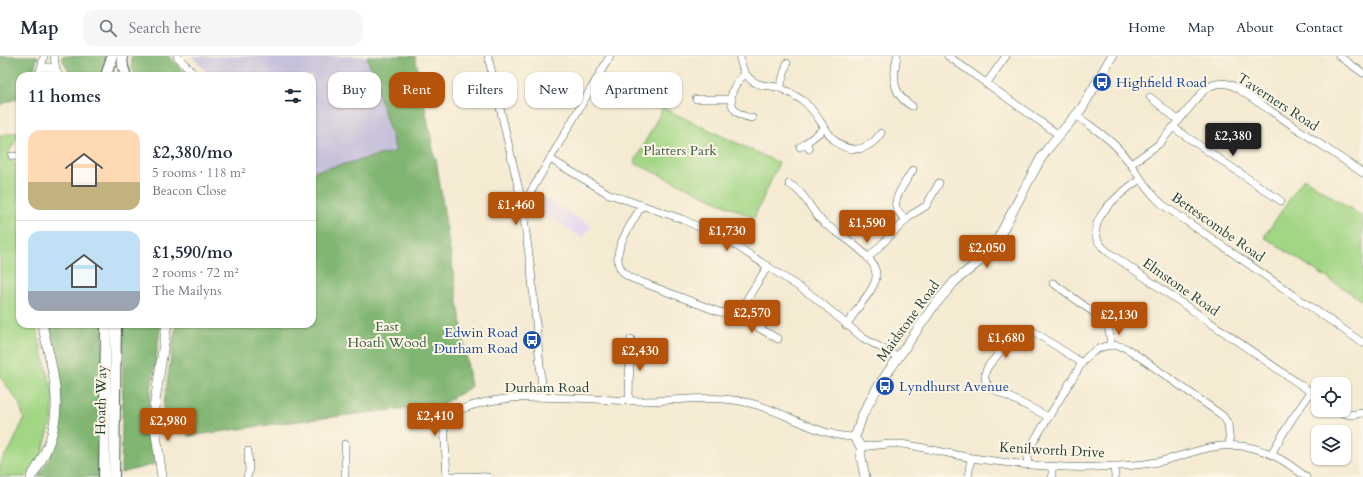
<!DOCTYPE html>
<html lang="en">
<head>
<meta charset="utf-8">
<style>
	body { margin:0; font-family:Cardo,serif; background:#f6f6f7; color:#1f2937; height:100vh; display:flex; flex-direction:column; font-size:15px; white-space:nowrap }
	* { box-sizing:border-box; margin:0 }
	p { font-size:13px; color:#747a83 }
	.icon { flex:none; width:22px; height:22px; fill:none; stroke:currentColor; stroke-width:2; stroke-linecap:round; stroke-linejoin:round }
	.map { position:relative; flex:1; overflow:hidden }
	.drawer { position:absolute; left:16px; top:16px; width:300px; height:256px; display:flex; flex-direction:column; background:#fff; border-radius:12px; box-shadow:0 1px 3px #0004 }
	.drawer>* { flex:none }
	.banner { position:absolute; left:328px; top:16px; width:380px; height:36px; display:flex; gap:8px }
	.fabs { position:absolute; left:1311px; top:321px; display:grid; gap:8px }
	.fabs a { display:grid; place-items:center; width:40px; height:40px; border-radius:8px; background:#fff; box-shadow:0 1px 3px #0004; font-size:20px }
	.price { position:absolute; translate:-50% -34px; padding:0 9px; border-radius:4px; background:#b45309; color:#fff; font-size:13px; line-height:26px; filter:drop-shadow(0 1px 2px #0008) }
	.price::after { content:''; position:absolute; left:50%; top:24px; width:12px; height:9px; margin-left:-6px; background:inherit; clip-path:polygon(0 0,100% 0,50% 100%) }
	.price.active { background:#222; color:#fff }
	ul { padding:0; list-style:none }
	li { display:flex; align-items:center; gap:12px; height:100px; padding:0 12px }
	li+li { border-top:1px solid #e0e1e3 }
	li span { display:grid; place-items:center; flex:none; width:112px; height:80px; border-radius:12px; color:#555 }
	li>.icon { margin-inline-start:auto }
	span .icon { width:48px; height:48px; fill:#fffc; stroke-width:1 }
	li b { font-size:17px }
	h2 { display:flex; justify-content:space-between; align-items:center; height:48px; padding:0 12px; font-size:17px }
	.pill { padding:0 14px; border-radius:12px; background:#fff; box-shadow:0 1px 3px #0004; font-size:14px; line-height:36px }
	.pill.active { background:#b45309; color:#fff }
	header { display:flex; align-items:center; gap:24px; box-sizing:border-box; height:56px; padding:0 20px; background:#fff; border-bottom:1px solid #e0e1e3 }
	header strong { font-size:19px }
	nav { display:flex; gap:22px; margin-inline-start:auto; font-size:14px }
	.search { width:280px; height:36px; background:#f6f6f7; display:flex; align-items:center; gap:10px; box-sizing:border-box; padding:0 14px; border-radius:12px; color:#747a83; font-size:15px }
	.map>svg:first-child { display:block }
	.built { fill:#e3d3f2 }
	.industrial { fill:#c6c0da }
	.green { fill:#a2d584; stroke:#60895c }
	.forest { fill:#81b672; stroke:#507a53 }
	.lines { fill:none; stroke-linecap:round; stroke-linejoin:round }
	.street-casing { stroke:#3f574c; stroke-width:8 }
	.secondary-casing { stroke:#3f574c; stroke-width:10 }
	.primary-casing { stroke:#3f574c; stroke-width:12 }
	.street { stroke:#fff; stroke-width:7 }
	.secondary { stroke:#fff; stroke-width:9 }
	.primary { stroke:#fff; stroke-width:10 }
	.labels { text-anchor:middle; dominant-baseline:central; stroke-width:4; stroke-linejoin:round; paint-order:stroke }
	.transit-label { font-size:14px; fill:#164399; stroke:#fcf5e5; text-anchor:start }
	.street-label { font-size:14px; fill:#1f3d34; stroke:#fcf5e5 }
	.park-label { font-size:14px; fill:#395b44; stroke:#fcf5e5 }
</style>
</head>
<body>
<header>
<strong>Map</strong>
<div class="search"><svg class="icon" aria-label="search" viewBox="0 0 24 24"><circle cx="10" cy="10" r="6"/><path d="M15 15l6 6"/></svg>Search here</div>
<nav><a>Home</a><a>Map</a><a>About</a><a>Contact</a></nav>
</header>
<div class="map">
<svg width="1363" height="421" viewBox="0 0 1363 421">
	<rect width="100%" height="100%" fill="#fcf5e5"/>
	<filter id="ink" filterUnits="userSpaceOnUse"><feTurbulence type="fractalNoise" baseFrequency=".025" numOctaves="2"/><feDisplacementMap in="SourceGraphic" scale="8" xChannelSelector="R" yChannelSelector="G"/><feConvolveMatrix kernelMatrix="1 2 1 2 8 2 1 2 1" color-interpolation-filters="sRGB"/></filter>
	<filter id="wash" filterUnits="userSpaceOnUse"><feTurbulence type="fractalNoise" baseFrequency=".012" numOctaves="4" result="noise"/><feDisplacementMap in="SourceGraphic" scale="16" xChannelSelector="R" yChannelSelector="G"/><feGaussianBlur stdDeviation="0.9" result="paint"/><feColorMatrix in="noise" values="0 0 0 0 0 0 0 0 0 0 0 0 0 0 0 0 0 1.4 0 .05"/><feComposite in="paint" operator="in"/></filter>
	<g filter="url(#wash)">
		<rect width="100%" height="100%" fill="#f5ead2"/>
		<path class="built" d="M535 136 591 170 583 182 528 148Z"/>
		<path class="industrial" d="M191 0H367L396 95 312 116V20H208L207 16Z"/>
		<g class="green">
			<path d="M663 52 779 107 754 162 634 107Z"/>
			<path d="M20 76 8 98 15 108 20 164V268H35L54 341 52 364 41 400 26 421H0V406L10 393 24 363 19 347 0 321V79Z"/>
			<path d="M1304 122 1363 161V245L1264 181Z"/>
		</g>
		<g class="forest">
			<path d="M0 0H38L32 20H20V41L0 49Z"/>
			<path d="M62 0H108L101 20H72L63 5Z"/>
			<path d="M131 0H169L188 20H136L132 13Z"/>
			<path d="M367 0H415L435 103H436L471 331 442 348 282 367 189 380 163 353 176 268H312V116L396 95Z"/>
			<path d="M48 268H103L100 421 38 420 51 400 59 373 62 350Z"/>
			<path d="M124 268H161L149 349 156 408 121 417Z"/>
		</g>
	</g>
	<g filter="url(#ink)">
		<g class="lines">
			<g class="street-casing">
				<g id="street">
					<path d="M54 0 56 15"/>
					<path d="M177 0 196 20"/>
					<path d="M488 0 522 147 531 214 543 341"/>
					<path d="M740 0C741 14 748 26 762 29 768 30 775 30 780 32 788 35 795 40 802 44 822 57 828 95 857 93 868 92 875 86 881 77"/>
					<path d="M897 0C893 21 891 38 912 50"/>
					<path d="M948 0 1059 79"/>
					<path d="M1339 0 1363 17"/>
					<path d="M40 16 44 0"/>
					<path d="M745 18C727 33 724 58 752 62"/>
					<path d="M986 28 1006 0"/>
					<path d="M457 32 493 23"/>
					<path d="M780 32 787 7"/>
					<path d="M1150 41 1179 65"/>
					<path d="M696 43H731"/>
					<path d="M1076 59C1091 71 1109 81 1121 96 1137 114 1144 133 1163 149L1363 287"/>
					<path d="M1174 72 1281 145"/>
					<path d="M806 87 825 72"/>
					<path d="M800 91 806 87 809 93"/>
					<path d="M12 100 20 101"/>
					<path d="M550 103 609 138 682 163 732 187 814 241 863 282 898 301"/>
					<path d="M1131 108 1159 88 1205 33C1216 26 1226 25 1237 32L1363 117"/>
					<path d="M1140 123C1119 138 1074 171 1108 196L1318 341"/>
					<path d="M789 128C805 136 810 154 823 166 831 173 840 178 848 184 861 194 883 210 874 228 872 233 869 237 866 241 859 250 853 260 846 269"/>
					<path d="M522 147 526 144 610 0"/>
					<path d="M642 149C632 169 600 206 631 222L719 256 730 257 740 254 768 210"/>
					<path d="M906 164C903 160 897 156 896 151 893 142 908 122 913 114"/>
					<path d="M868 202 911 159 926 150 939 127"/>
					<path d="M1053 227 1104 264 1109 274 1111 289"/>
					<path d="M740 254 759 272 778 283"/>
					<path d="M629 345 630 290 631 283"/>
					<path d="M1337 354 1349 359 1363 357"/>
					<path d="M1049 361 989 331C983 323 984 317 989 309L1017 276 1024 273 1033 275 1082 307"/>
					<path d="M345 388V421"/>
					<path d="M861 391 888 388H901C925 391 948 398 972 402 1013 408 1057 413 1099 411 1120 410 1141 410 1162 405 1191 398 1210 387 1241 390 1266 392 1287 406 1306 421"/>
					<path d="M1271 398 1292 363 1311 336"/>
					<path d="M1027 408 1028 399 1032 388 1082 307C1094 291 1113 283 1131 295L1223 360 1228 368 1230 389"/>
					<path d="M1114 410 1115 421"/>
					<path d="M447 420H472L487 421"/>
					<path d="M247 421 249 415 248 395"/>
					<path d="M447 421 444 367 445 361C500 329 581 345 642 345 676 345 712 339 745 346 783 353 815 380 854 381"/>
					<path d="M968 421 971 402"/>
					<path d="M1052 421V410"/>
				</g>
			</g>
			<g class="secondary-casing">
				<g id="secondary">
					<path d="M39 20C42 9 54 9 58 20"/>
					<path d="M31 421C69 366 56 328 42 268"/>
					<path d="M162 421 154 364V352L167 268"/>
					<path d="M865 421 861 401V391L854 381 857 376 862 360 877 332 933 251 955 225 982 203 994 190 1041 102 1049 91 1082 52 1112 0"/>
				</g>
			</g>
			<g class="primary-casing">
				<g id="primary">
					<path d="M122 0 123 11 126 20"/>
					<path d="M106 20 112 0"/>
					<path d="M104 421 106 268"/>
					<path d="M114 421 116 268"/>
				</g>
			</g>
			<use href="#street" class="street"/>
			<use href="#secondary" class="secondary"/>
			<use href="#primary" class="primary"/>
		</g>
	</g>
	<defs>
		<g id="bus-disc" transform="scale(1)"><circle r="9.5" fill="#1a4fb4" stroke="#fcf5e5"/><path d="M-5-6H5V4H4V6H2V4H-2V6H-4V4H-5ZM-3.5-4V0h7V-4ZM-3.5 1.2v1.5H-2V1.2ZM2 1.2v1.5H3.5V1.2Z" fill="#fff"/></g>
	</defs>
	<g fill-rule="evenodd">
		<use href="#bus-disc" x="1102" y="26"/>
		<use href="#bus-disc" x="532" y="284"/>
		<use href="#bus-disc" x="885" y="330"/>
	</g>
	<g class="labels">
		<g class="transit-label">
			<text x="1116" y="26">Highfield Road</text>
			<text x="518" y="276" text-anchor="end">Edwin Road<tspan x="518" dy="16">Durham Road</tspan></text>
			<text x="899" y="330">Lyndhurst Avenue</text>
		</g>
		<g class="street-label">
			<text transform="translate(1278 46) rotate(33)">Taverners Road</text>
			<text transform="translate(1218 171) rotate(35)">Bettescombe Road</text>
			<text transform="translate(1181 231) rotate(35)">Elmstone Road</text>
			<text transform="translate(908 265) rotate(-54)">Maidstone Road</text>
			<text x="547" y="331">Durham Road</text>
			<text transform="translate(101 344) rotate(-89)">Hoath Way</text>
			<text transform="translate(1052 394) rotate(3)">Kenilworth Drive</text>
		</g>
		<g class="park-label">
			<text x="680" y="94">Platters Park</text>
			<text x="387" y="270">East<tspan x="387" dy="16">Hoath Wood</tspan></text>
		</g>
	</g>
</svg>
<div class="fabs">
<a><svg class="icon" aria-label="locate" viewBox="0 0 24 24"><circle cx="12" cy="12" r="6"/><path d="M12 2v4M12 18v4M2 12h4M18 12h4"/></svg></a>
<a><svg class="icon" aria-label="layers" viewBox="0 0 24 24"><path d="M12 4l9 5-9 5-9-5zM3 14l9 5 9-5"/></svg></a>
</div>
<b class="price active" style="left:1233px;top:101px">£2,380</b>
<b class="price" style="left:516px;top:170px">£1,460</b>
<b class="price" style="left:867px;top:188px">£1,590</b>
<b class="price" style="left:727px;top:196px">£1,730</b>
<b class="price" style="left:987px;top:213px">£2,050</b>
<b class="price" style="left:752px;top:278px">£2,570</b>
<b class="price" style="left:1119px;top:280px">£2,130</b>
<b class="price" style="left:1006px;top:303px">£1,680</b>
<b class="price" style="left:640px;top:316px">£2,430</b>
<b class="price" style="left:435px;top:381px">£2,410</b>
<b class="price" style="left:168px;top:386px">£2,980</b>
<div class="banner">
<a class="pill">Buy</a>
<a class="pill active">Rent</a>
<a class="pill">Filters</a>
<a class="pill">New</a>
<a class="pill">Apartment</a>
</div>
<section class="drawer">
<h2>11 homes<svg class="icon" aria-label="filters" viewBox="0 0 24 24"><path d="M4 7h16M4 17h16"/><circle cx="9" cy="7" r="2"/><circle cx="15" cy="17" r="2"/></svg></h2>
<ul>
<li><span style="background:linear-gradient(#ffd9b3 65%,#c2b280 0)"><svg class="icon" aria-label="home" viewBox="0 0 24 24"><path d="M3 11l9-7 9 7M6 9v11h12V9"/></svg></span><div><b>£2,380/mo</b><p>5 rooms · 118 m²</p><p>Beacon Close</p></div></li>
<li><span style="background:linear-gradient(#bfe0f5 75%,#9aa5b1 0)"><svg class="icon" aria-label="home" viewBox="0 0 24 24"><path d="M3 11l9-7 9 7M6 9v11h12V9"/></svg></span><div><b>£1,590/mo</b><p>2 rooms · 72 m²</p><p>The Mailyns</p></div></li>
</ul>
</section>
</div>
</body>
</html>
